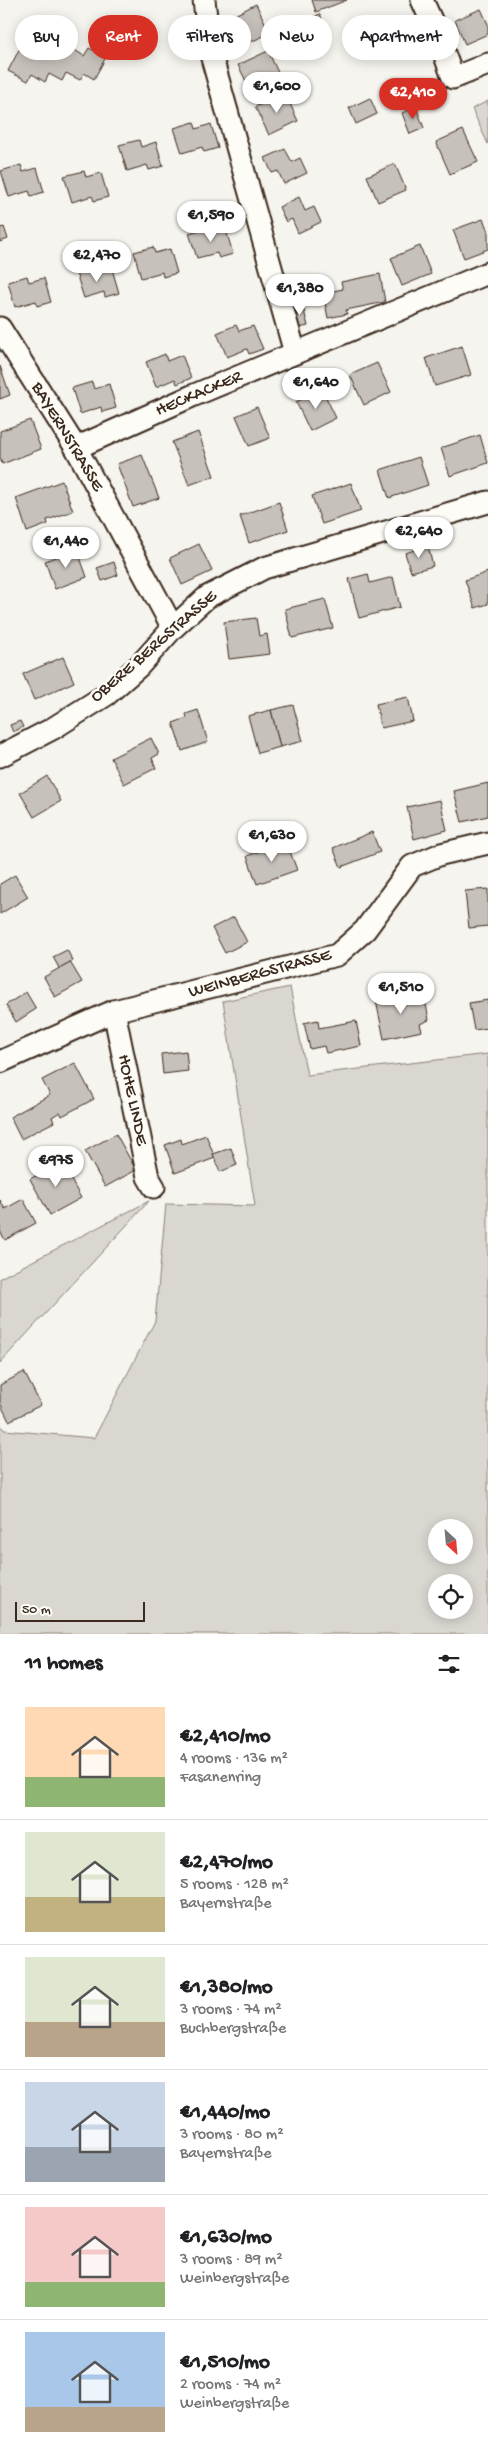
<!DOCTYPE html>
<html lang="en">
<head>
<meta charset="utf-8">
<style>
	body { margin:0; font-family:"Gochi Hand",sans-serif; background:#f2f2f2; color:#202124; height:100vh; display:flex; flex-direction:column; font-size:19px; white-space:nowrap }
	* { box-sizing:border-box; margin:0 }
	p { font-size:16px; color:#757577 }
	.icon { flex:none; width:28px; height:28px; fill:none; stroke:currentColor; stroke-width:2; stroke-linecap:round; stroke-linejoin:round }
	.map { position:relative; height:1634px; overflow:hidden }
	.details { display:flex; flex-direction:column; background:#fff; flex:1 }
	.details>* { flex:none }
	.hud { position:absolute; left:15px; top:15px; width:459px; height:45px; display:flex; gap:10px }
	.needle { width:32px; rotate:154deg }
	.controls { position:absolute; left:428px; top:1519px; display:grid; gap:10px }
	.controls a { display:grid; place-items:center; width:45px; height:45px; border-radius:50%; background:#fff; box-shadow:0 2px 12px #0003; font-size:25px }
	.scale { position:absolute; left:15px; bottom:12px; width:130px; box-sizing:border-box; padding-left:5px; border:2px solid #3b2a1e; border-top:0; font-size:14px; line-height:18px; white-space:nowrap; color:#3b2a1e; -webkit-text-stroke:4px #fdfcf7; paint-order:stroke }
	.price { position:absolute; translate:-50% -42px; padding:0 11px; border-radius:18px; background:#fff; color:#222; font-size:16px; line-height:32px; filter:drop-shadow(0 1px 2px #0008) }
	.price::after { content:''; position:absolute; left:50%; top:30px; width:15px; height:11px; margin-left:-8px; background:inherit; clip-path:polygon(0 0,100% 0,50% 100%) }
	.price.active { background:#d93025; color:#fff }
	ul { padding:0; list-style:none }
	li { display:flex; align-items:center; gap:15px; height:125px; padding:0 25px }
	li+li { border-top:1px solid #e0e0e0 }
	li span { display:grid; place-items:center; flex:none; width:140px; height:100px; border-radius:0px; color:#555 }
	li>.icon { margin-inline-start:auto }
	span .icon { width:60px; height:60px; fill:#fffc; stroke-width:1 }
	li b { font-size:21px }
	h2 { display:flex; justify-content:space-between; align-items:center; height:60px; padding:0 25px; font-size:21px }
	.chip { padding:0 18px; border-radius:22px; background:#fff; box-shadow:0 2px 12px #0003; font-size:18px; line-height:45px }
	.chip.active { background:#d93025; color:#fff }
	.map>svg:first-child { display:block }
	.green { fill:#dad6d0; stroke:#8a8077; fill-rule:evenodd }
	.building { fill:#c7c1bb; stroke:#3b2a1e }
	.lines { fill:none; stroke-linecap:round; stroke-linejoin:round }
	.minor-casing { stroke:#3b2a1e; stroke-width:25 }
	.minor { stroke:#fdfcf7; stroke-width:21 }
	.labels { text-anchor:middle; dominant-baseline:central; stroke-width:5; stroke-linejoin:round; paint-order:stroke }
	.street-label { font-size:18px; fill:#3b2a1e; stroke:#fdfcf7 }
</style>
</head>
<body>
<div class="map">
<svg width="488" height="1634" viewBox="0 0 488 1634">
	<rect width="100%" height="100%" fill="#f5f4ee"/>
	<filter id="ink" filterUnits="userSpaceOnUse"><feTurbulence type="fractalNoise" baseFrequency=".02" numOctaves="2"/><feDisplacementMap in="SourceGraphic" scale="10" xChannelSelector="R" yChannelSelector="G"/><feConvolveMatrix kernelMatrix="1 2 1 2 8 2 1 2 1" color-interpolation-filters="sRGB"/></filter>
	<g filter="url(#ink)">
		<g class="green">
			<path d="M488 101V144L472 109Z"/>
			<path d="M290 987 307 1075 488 1054V1634H0V1424L4 1430 94 1438 155 1321 166 1204 255 1206 223 1001ZM436 1528H464V1555H436ZM464 1582V1610H436V1582Z"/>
			<path d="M149 1201 0 1363V1278Z"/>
		</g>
		<g class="building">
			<path d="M312 0H347L316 12Z"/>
			<path d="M256 4 270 33 240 47 227 19Z"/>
			<path d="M481 9 488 24V34L465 44 455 20Z"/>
			<path d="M320 14 326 28 313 35 306 20Z"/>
			<path d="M21 46 33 52 36 46 48 52 52 46 66 54 70 47 84 56 89 48 106 57 94 79 84 73 80 80 66 73 62 81 49 74 45 82 32 74 28 81 8 71Z"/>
			<path d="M268 51 281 79 252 93 238 65Z"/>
			<path d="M285 93 298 121 269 135 255 107Z"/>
			<path d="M370 98 377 114 356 124 349 108Z"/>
			<path d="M416 107 424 128 410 134 402 113Z"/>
			<path d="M194 122 196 129 211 124 218 148 204 152 202 147 182 153 174 128Z"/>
			<path d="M463 130 478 162 450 174 436 142Z"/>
			<path d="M139 140 141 147 156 142 163 166 149 170 147 165 127 171 119 145Z"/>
			<path d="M285 149 292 162 300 158 307 173 284 184 278 171 272 173 265 158Z"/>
			<path d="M395 164 406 190 378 202 367 176Z"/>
			<path d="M21 165 23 172 37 168 44 192 31 196 29 191 9 197 1 171Z"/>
			<path d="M84 171 86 177 101 173 108 197 94 201 92 196 72 202 64 176Z"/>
			<path d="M299 197 305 211 314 207 321 222 298 233 292 219 286 222 279 207Z"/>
			<path d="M483 219 488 231V249L464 258 453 230Z"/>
			<path d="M4 227 8 239 0 242V228Z"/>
			<path d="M209 227 211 234 226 230 233 254 219 258 217 253 197 258 189 233Z"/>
			<path d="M420 246 431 274 402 286 391 258Z"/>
			<path d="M153 247 155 253 170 249 177 273 163 277 162 272 141 278 134 252Z"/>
			<path d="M95 267 97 273 112 269 119 293 105 297 104 292 84 298 76 273Z"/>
			<path d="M380 274 385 302 346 310 347 314 328 318 323 293 343 289 341 282Z"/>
			<path d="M27 276 29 282 44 278 51 302 37 306 36 301 15 307 8 282Z"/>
			<path d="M302 303 308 326 299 328 292 306Z"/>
			<path d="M236 325 239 331 253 326 263 349 249 354 247 349 227 357 217 333Z"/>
			<path d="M462 346 471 375 435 386 426 358Z"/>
			<path d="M165 354 167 361 182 355 191 378 177 384 175 379 156 387 146 362Z"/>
			<path d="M377 363 391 392 364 405 350 375Z"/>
			<path d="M0 366 10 395 0 399Z"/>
			<path d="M92 382 94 389 109 384 116 408 102 412 101 407 80 414 72 388Z"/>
			<path d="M322 389 336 418 310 431 296 402Z"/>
			<path d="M257 407 270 438 249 446 236 416Z"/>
			<path d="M30 420 41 449 2 464 0 458V431Z"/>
			<path d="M198 432 214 476 189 485 172 442Z"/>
			<path d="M480 435 488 463 450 476 441 448Z"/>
			<path d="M142 455 159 498 133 507 117 464Z"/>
			<path d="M419 457 428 485 389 498 380 470Z"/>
			<path d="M62 481 73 511 47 520 48 524 27 532 16 498Z"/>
			<path d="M351 483 361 511 322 524 312 496Z"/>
			<path d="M279 502 288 530 249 543 240 516Z"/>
			<path d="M199 544 212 571 182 585 170 558Z"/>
			<path d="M428 546 433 566 411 572 405 553Z"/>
			<path d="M77 549 87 577 55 589 45 561Z"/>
			<path d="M114 562 118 575 102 581 97 568Z"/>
			<path d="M488 572V604L475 608 465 580Z"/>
			<path d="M368 574 370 583 393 577 400 607 359 618 349 579Z"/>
			<path d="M325 599 333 628 292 638 285 609Z"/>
			<path d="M256 618 259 636 267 634 270 654 229 659 224 622Z"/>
			<path d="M63 657 74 682 34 700 23 674Z"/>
			<path d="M408 697 413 721 381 728 376 704Z"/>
			<path d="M293 705 303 741 280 747 271 710Z"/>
			<path d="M198 710 208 742 182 751 173 723 187 718 186 714Z"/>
			<path d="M271 710 280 747 258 753 248 716Z"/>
			<path d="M20 721 23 727 13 732 10 725Z"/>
			<path d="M151 738 159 754 152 758 156 768 124 784 111 758Z"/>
			<path d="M47 776 61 801 34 817 20 793Z"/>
			<path d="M488 783V816L462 822 454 791Z"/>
			<path d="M440 800 447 830 414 839 407 807Z"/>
			<path d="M372 832 380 852 341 867 333 848Z"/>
			<path d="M286 841 297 870 257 884 247 856Z"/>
			<path d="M15 875 28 897 0 914V884Z"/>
			<path d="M488 889V926L469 928 465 891Z"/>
			<path d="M234 917 247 942 225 953 212 928Z"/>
			<path d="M67 950 73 961 59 968 53 957Z"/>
			<path d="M70 962 82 982 55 997 44 977Z"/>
			<path d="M385 989 390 1003 424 994 429 1020 420 1024 422 1031 384 1039 374 991Z"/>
			<path d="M26 992 36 1009 16 1022 6 1005Z"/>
			<path d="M488 1000V1028L474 1030 469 1003Z"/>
			<path d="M318 1020 319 1028 356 1021 361 1046 326 1053 324 1046 310 1049 304 1023Z"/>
			<path d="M186 1051 188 1071 163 1074 161 1054Z"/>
			<path d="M75 1063 94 1099 62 1116 60 1112 52 1117 54 1122 21 1139 10 1117 50 1095 42 1080Z"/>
			<path d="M116 1134 136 1170 105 1187 85 1151Z"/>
			<path d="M206 1135 215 1158 175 1173 165 1145 181 1139 182 1144Z"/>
			<path d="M231 1148 237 1165 220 1172 213 1154Z"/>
			<path d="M61 1162 81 1198 50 1215 30 1179Z"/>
			<path d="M23 1199 36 1223 5 1240 0 1231V1200L5 1209Z"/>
			<path d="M24 1372 41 1405 9 1421 0 1403V1385Z"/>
		</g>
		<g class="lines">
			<g class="minor-casing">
				<g id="minor">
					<path d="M204 0 210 51 295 353"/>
					<path d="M422 0 436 31 453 78 488 64"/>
					<path d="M0 328 76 448 173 628"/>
					<path d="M76 448 192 396 488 273"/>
					<path d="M0 756 52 729 106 695 139 666 173 628 207 597 264 568 488 502"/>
					<path d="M114 1011 148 1177 154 1187"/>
					<path d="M0 1062 114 1011 337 955 365 930 412 866 441 854 488 843"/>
				</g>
			</g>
			<use href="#minor" class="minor"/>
		</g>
	</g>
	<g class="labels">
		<g class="street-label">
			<text transform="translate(199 394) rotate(-23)">HECKACKER</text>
			<text transform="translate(67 437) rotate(59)">BAYERNSTRASSE</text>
			<text transform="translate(154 647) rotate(-41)">OBERE BERGSTRASSE</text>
			<text transform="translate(260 974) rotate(-15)">WEINBERGSTRASSE</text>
			<text transform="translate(132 1100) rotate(78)">HOHE LINDE</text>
		</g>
	</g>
</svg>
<div class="controls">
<a><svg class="needle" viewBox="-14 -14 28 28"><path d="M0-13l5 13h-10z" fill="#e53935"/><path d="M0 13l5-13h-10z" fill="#757577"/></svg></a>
<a><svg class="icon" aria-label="locate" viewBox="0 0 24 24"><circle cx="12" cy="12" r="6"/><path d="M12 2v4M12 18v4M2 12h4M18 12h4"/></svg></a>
</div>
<div class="scale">50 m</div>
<b class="price" style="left:277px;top:114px">€1,600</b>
<b class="price active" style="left:413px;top:120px">€2,410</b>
<b class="price" style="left:211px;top:243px">€1,590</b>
<b class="price" style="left:97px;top:283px">€2,470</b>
<b class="price" style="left:300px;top:316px">€1,380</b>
<b class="price" style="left:316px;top:410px">€1,640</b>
<b class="price" style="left:419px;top:559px">€2,640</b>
<b class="price" style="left:66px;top:569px">€1,440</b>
<b class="price" style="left:272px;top:863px">€1,630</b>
<b class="price" style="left:401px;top:1015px">€1,510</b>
<b class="price" style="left:56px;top:1188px">€975</b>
<div class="hud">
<a class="chip">Buy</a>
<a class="chip active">Rent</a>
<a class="chip">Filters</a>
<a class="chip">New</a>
<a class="chip">Apartment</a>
</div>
</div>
<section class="details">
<h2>11 homes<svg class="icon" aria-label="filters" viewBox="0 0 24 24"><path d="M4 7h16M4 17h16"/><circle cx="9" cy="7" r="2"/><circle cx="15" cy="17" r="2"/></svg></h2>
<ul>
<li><span style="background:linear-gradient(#ffd9b3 70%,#8fb573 0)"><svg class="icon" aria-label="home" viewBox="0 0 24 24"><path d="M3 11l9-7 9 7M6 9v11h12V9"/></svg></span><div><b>€2,410/mo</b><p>4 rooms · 136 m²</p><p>Fasanenring</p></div></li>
<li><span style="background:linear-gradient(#dfe7d0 65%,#c2b280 0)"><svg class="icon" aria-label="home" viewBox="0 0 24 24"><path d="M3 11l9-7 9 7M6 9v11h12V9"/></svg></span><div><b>€2,470/mo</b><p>5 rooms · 128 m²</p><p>Bayernstraße</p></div></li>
<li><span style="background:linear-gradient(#dfe7d0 65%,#b9a48a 0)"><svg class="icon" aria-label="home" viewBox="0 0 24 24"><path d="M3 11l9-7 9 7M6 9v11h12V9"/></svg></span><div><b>€1,380/mo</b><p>3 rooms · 74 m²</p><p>Buchbergstraße</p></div></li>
<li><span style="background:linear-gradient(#c9d6e8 65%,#9aa5b1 0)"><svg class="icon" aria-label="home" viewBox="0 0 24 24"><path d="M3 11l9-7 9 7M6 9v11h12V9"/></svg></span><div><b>€1,440/mo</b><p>3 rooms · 80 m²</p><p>Bayernstraße</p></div></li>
<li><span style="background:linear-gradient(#f6c9c9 75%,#8fb573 0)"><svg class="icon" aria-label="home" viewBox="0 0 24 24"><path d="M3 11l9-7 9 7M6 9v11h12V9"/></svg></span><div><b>€1,630/mo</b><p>3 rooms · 89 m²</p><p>Weinbergstraße</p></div></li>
<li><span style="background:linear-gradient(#a9c7e8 75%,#b9a48a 0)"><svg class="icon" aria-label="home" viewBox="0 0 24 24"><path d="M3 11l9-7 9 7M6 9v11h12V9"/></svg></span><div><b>€1,510/mo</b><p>2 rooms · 74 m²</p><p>Weinbergstraße</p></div></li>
</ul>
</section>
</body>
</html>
